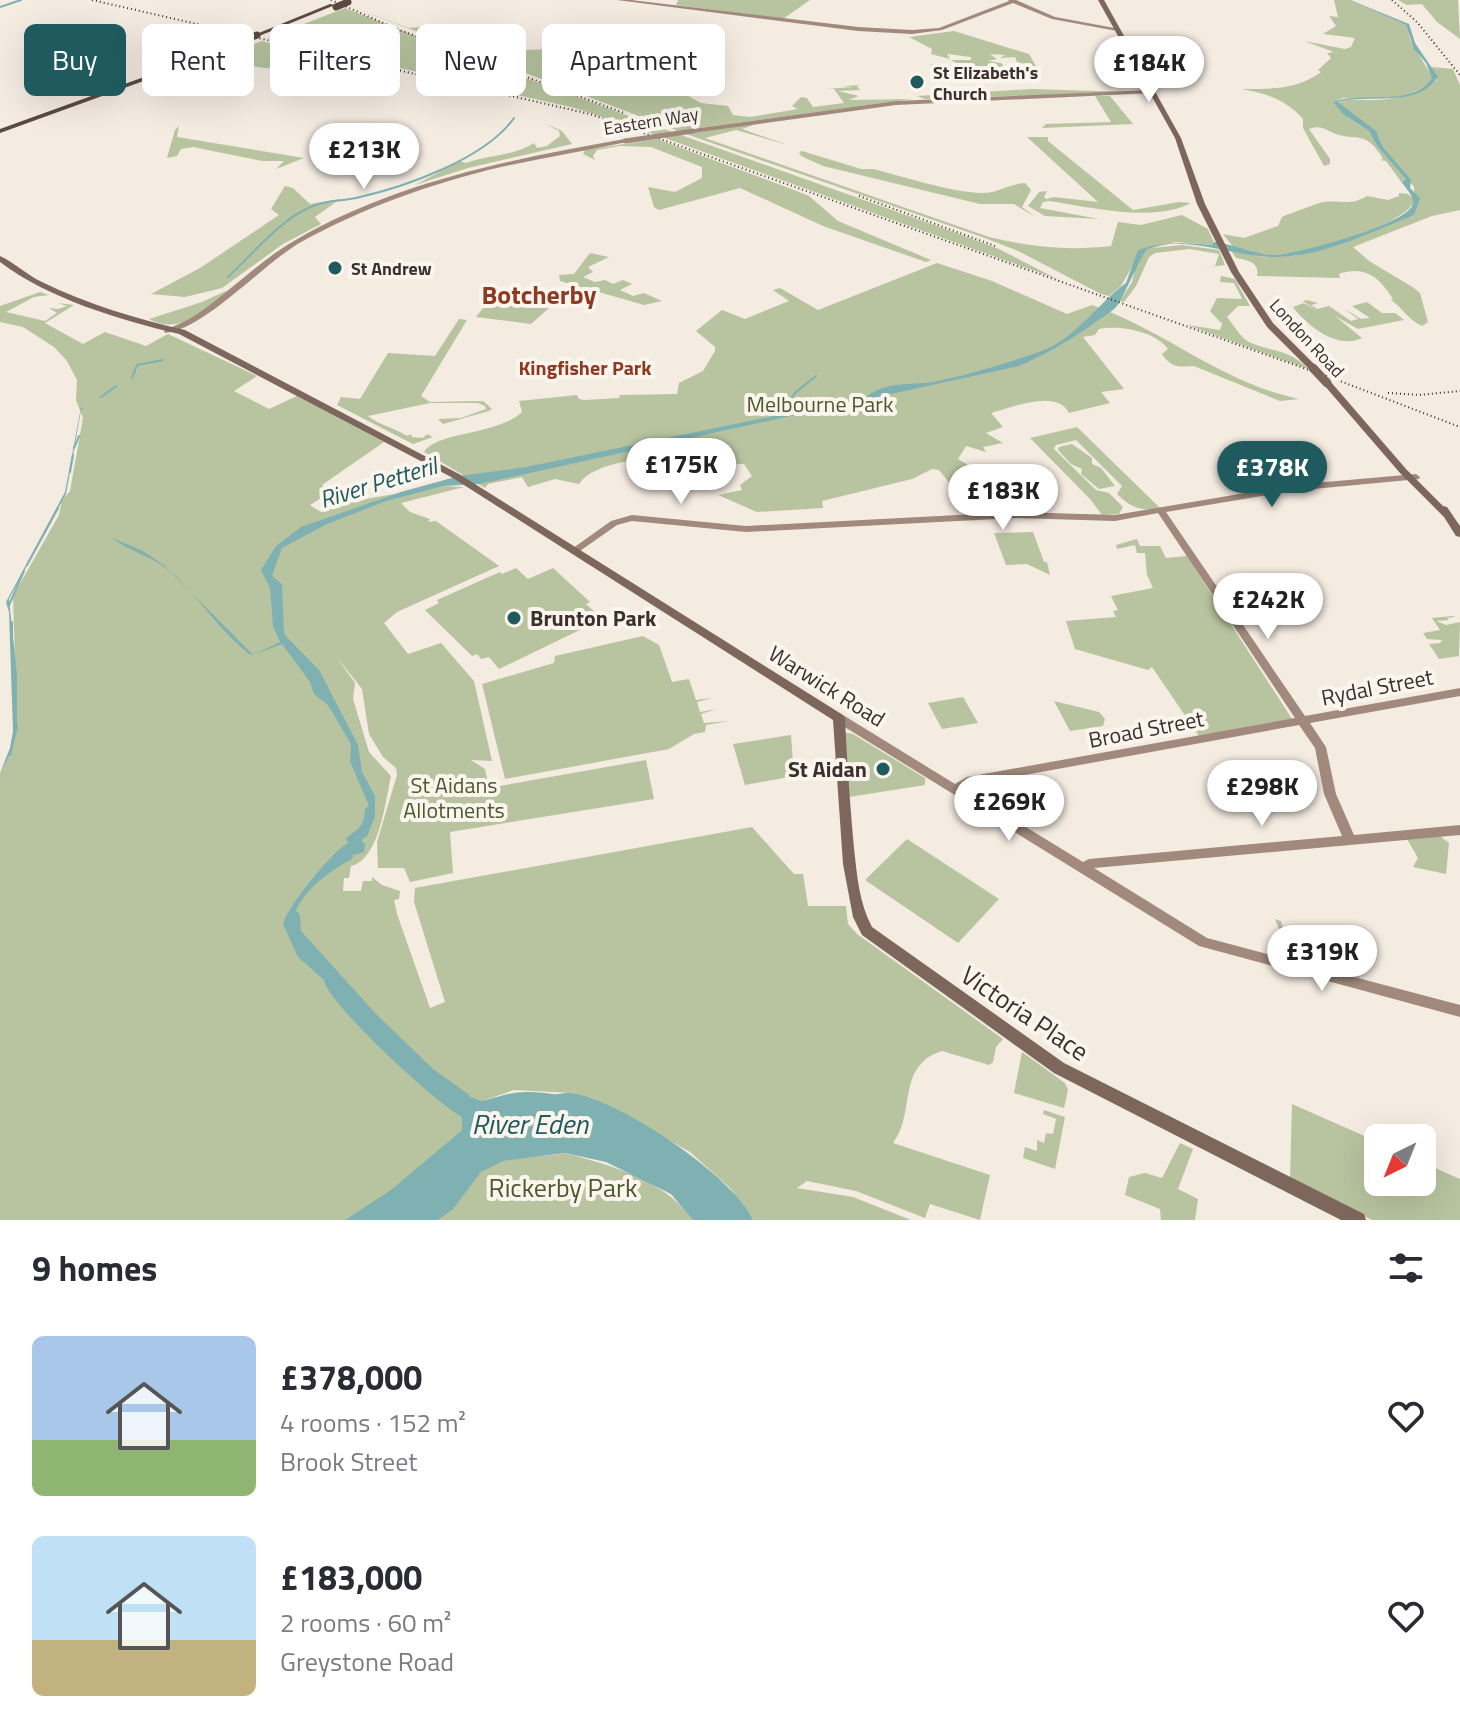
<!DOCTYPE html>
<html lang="en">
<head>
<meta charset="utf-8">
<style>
	body { margin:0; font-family:"Titillium Web",sans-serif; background:#f7f7f7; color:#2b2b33; height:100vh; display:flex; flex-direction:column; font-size:30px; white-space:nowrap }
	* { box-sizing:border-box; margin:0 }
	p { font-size:26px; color:#7c7c81 }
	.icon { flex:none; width:44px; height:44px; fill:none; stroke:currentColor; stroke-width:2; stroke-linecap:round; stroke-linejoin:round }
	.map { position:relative; height:1220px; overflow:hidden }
	.details { display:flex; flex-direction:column; background:#fff; flex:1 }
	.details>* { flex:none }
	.banner { position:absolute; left:24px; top:24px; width:800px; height:72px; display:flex; gap:16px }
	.needle { width:52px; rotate:223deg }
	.buttons { position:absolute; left:1364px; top:1124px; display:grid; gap:16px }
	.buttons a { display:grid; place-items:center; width:72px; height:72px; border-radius:12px; background:#fff; box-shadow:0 8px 32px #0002; font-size:40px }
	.price { position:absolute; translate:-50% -68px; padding:0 18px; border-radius:28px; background:#fff; color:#222; font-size:26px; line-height:52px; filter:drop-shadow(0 2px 4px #0008) }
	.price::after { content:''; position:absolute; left:50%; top:48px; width:24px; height:18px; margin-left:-12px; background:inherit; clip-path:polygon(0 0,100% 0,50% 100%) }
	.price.on { background:#1f5a5e; color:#fff }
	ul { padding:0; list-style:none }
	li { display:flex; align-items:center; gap:24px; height:200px; padding:0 32px }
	li span { display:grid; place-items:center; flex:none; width:224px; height:160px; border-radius:12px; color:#555 }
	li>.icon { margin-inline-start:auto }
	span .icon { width:96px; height:96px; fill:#fffc; stroke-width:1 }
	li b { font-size:34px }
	h2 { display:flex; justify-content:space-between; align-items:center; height:96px; padding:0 32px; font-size:34px }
	.chip { padding:0 28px; border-radius:12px; background:#fff; box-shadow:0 8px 32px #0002; font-size:28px; line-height:72px }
	.chip.on { background:#1f5a5e; color:#fff }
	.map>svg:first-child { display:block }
	.green { fill:#b8c4a0 }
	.water { fill:#7fb0b2 }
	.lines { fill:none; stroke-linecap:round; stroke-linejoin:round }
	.stream { stroke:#7fb0b2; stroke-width:2 }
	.river { fill:#7fb0b2; fill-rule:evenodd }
	.secondary { fill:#a18a7d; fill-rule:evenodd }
	.primary { fill:#7d675c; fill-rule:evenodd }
	.highway { fill:#5c4a42; fill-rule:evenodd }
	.rail { stroke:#3b302b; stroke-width:2; stroke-dasharray:1 3; stroke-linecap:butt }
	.secondary-bridge { stroke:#a18a7d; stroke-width:5 }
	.primary-bridge { stroke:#7d675c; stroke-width:9 }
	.highway-bridge { stroke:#5c4a42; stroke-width:7 }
	.poi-dot { fill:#1f5a5e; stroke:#fbf5ee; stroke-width:3 }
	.labels { text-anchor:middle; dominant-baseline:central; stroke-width:8; stroke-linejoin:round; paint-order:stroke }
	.far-poi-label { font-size:18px; font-weight:bold; fill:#3b302b; stroke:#fbf5ee; text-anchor:start }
	.far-street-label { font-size:18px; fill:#3b302b; stroke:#fbf5ee }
	.far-neighbourhood-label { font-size:20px; font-weight:bold; fill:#8c3b22; stroke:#fbf5ee }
	.park-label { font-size:22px; fill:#4a5a2e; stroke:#fbf5ee }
	.poi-label { font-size:22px; font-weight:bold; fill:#3b302b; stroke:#fbf5ee; text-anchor:start }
	.street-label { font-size:22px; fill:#3b302b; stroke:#fbf5ee }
	.water-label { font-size:24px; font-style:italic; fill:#1f5a5e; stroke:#fbf5ee }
	.far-district-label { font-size:26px; font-weight:bold; fill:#8c3b22; stroke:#fbf5ee }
	.near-street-label { font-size:26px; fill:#3b302b; stroke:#fbf5ee }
	.near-park-label { font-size:26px; fill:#4a5a2e; stroke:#fbf5ee }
	.near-water-label { font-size:28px; font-style:italic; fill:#1f5a5e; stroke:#fbf5ee }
</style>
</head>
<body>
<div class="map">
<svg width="1460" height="1220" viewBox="0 0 1460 1220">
	<rect width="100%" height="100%" fill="#f4ebe1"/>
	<g class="green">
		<path d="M678 0H810L783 19 676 5Z"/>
		<path d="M1334 0H1351L1406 25 1411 42 1433 78C1415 102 1370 99 1343 98L1333 102 1348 118 1369 131 1377 146 1405 177 1406 181 1402 183 1386 161 1380 160 1383 159C1366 129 1357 142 1333 133 1324 129 1321 125 1309 129L1330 159V164L1324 166 1303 128V119C1285 99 1267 94 1242 89 1272 89 1296 90 1321 72L1318 70 1331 58 1327 53 1334 52 1304 41 1345 49 1351 47 1355 38 1323 34 1336 26 1329 16 1338 17Z"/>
		<path d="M1398 0H1458L1460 39 1437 22 1422 4 1407 5Z"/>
		<path d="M347 5 409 28 429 26 441 30 472 29 520 50 559 49 585 40 620 51 598 61 607 69 683 93 701 103 728 106 733 115 750 117 798 109 792 106 801 97 807 98 813 107 844 103 834 89H826L853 87 843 86 861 85 857 86 860 90 838 91 859 96 849 100 912 99 678 131Z"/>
		<path d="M345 8 489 65 479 86 268 38Z"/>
		<path d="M954 31 1029 54 1036 66 1012 67 1029 65 1017 62 1015 57 1000 58 1005 55 990 54 997 59 988 61 1001 63 1005 68 960 72 932 65 930 64 959 65 951 60H971V57L947 54 950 59 931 54 932 49 909 37Z"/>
		<path d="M262 41 305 53C276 80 260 64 227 62 213 62 202 69 189 67Z"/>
		<path d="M491 65 672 132 656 135 575 108 481 87Z"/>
		<path d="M1431 67 1453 69 1460 85V210L1432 216 1353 247 1369 261 1414 288 1420 293 1428 322 1422 326C1408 320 1403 308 1391 300L1393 299C1380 278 1365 265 1339 274L1340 278 1257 276C1260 262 1247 260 1236 258L1231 251 1264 257 1295 256 1414 215 1413 204C1394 229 1308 253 1275 255 1261 255 1246 252 1233 247L1223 234 1244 238 1278 226 1282 217C1289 214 1318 203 1324 202 1342 200 1351 206 1367 196L1388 200 1399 196V193L1408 194 1414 199V187L1383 147 1378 135 1338 103C1347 98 1358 100 1369 100 1394 100 1418 96 1437 80Z"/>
		<path d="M1032 89 1130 92 925 99 917 96Z"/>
		<path d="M1095 96H1110L1133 124 1042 128 1046 124 1111 122Z"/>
		<path d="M544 123 562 131 572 144 468 168 415 185 460 161 466 163C487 155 515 156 534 143L537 148 547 146 560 136 559 131Z"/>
		<path d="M759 123 742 129 788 145 736 130 705 138 989 237C1031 247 1068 251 1111 246L1118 222 1141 225 1182 215 1208 229 1214 242 1212 245 1176 242 1152 248 1182 245 1219 250 1225 265 1201 268 1215 266 1219 254 1190 249 1155 253 1149 257 1136 286 1124 302 1120 301 1132 282 1138 256 1121 286 1109 296 1101 294 1018 251 985 238 686 134Z"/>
		<path d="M179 126 177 137 304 158 276 169 284 161H262L193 147 181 149 177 156 167 158 175 130Z"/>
		<path d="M681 135 962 235 999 249 1057 279 662 137Z"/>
		<path d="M1027 137H1048V141L1133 210 1179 202 1191 203C1153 223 1090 207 1049 201L1043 202 1040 208 1099 219 1045 216 1028 206 1039 192 1047 191 1044 197 1046 199 1054 197 1098 202Z"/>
		<path d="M657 139 794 190 809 196 838 221 931 260 926 262 823 226 740 188 659 210 654 207 648 187 675 192 702 178V167L651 147 619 146 597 150 593 156 595 160 583 154 585 150Z"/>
		<path d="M802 151 861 169H873C899 175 973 200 996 191 1005 188 1013 184 1025 183L1031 190 1022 207 1035 217 1014 204H980L823 166 801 156 799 152Z"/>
		<path d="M285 186 293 188 310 204 340 199 315 217 321 224 283 244 222 288 185 297 151 294 200 268 279 215 271 209Z"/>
		<path d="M590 253 609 257 588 267 593 272 583 277 595 282 605 280 613 284 623 280 632 284 620 290 633 296 644 293 662 301 644 305 560 281 559 275 574 274Z"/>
		<path d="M937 263 992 281 1067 314 1092 305C1166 331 1220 382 1299 399L1280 401 1194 366C1179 367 1171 368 1162 354L1168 349C1154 331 1121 325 1099 329L1095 335 1083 337 1124 389 1101 392 1110 403 1069 413C1057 388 1011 408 991 413L1003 427 986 433 1003 443 983 447 986 452 966 446 958 459 983 474 972 479 964 472 955 474 970 492 979 493 981 489 977 484 987 482 1002 499 964 501 939 470 932 469 912 479 822 501 823 508 757 512 718 495 742 490 740 485 752 476 744 464C724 465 708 457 689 456 662 455 593 460 579 484L555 479 528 487 522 477 488 484 485 488 424 452C437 431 497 436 522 412L519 401 577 395 579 399 584 400 619 398 620 395 677 394 679 383 703 371 715 351V347L696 331 722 310 745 319 789 301 773 290 780 288 818 310Z"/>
		<path d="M1221 276 1235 279 1250 306H1238L1227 317C1233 324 1241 338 1249 342 1267 351 1291 349 1308 369L1187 325 1220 330 1222 324 1210 311 1217 298 1242 299 1234 283 1220 282Z"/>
		<path d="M228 290C205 310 180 336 149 319L202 302Z"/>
		<path d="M40 292 49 295 34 297 6 312 45 321 57 313 49 308 58 309 67 306 58 303 74 305 45 323 83 344 105 332 146 346 168 334 257 376 234 391 269 409 297 396 384 442 322 485 331 492 310 505 321 512 359 500 443 486 464 487 401 503 410 512 430 519 428 522 436 521 499 566 397 612 384 623 408 654 441 643 474 681 492 761 471 760 485 769 489 788 646 760 654 799 450 832 453 873 410 882 404 868H378L377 842 397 775 396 768 383 757 369 734 362 689 336 656 355 683 353 699 369 752 391 776C385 804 379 860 351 866L349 878H344L343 891H361L363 881H372V877L382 885 400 891 399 899 394 900 397 914 430 1008 445 1002 414 902 415 888 752 827 794 874H803L808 906H846L848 924 857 934 1003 1039 996 1047 993 1062 989 1065 942 1051C896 1065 916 1114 893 1143L990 1175 980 1220 930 1204 925 1218 856 1191 807 1181 797 1188 853 1197 911 1220H753L730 1188 690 1152 610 1107 572 1093 514 1090 482 1101 462 1117V1130L391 1191 345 1220H0V773L12 751 17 728 13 596 59 515 62 500 70 491 83 418 76 400 77 380 67 361 54 347 23 327 0 322V306Z"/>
		<path d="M491 298 545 305 549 308 531 324 476 317Z"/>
		<path d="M1307 300 1318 303 1311 305 1317 309 1329 306 1351 321 1358 319 1343 308 1361 319 1370 318 1352 306 1367 302 1382 313H1395L1404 320 1358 329 1335 316 1362 338C1338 350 1307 326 1293 307L1304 303 1317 311 1303 301Z"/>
		<path d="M459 319 467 320 421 396 430 402 483 401 492 409 489 411 443 424 438 419 461 418 486 409 485 406 478 403H430L368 416C381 426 395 428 407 436L411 434 412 437 423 438 427 434 433 437 413 444 337 405 341 397 360 399 388 353 435 356Z"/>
		<path d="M1077 427 1161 509C1141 511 1131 508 1117 494L1122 486 1076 440 1056 445 1054 449 1096 490 1109 493 1123 507 1119 514 1102 515 1091 500 1030 438Z"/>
		<path d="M1072 444 1092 458V464L1101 468 1115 486 1099 489 1081 474 1082 469 1071 464 1058 450 1059 447Z"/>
		<path d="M1033 532 1044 562H1047L1050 575 1027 564 1006 565 994 533Z"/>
		<path d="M1137 539 1140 546H1160L1166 558 1187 556 1292 719 1199 736 1152 667 1148 670 1075 649 1066 621 1116 617 1113 611 1118 610 1111 596 1153 588 1147 575 1145 553H1137L1135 545 1117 549 1116 545Z"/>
		<path d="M516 568 528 579 553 568 590 602 586 604 599 616 587 622 590 625 499 669 489 657 481 659 477 654 472 656 425 610 439 603 437 600 500 572 502 574Z"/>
		<path d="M1277 574 1301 607 1276 610 1253 579 1243 578Z"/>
		<path d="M1453 616 1455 617 1447 618 1449 620 1436 621 1446 625 1460 622 1459 656 1439 659 1429 644 1440 643 1442 640 1427 639 1423 633 1440 630 1432 618Z"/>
		<path d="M643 636 659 645 672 682 689 679 696 700 712 698 697 702 700 712 717 709 701 714 704 723 729 721 706 725 705 732 694 734 669 749 505 779 482 684 554 663 555 656Z"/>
		<path d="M963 697 978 723 942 729 928 703Z"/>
		<path d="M1054 701 1099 712 1105 719 1103 726 1070 731Z"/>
		<path d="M843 732 853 734 925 778V785L849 797Z"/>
		<path d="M791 735 794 776 745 785 733 744Z"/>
		<path d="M1264 760 1283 787 1250 794 1232 768Z"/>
		<path d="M1440 836 1449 843 1446 874 1413 867 1418 858 1407 839Z"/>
		<path d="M907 839 999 899 958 943 865 880Z"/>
		<path d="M1275 919 1281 921 1285 936 1299 935 1298 951 1303 953 1304 957 1337 965 1338 959 1345 961 1360 978 1291 958Z"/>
		<path d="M1022 1052 1065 1083 1068 1090 1064 1108 1014 1093Z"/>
		<path d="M1292 1104 1378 1142V1182H1422V1162L1460 1179V1220H1372L1290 1180Z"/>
		<path d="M1044 1110 1065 1117 1055 1169 1023 1158 1025 1147 1037 1151V1140L1044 1143 1046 1133 1053 1134 1056 1119 1043 1114Z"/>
		<path d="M1180 1143 1193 1149 1178 1189 1198 1199 1195 1220H1161L1160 1209 1125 1195 1129 1177 1145 1173 1162 1178Z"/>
		<path d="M565 1153C610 1165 665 1180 693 1220H438C456 1207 464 1188 480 1173 502 1153 538 1159 565 1153Z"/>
	</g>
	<g class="water">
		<path d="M1350 0 1409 24 1415 43 1438 77C1416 109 1370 93 1338 102L1376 131 1383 147 1411 180 1410 188 1420 198 1414 215C1371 232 1322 257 1275 257 1239 258 1182 233 1148 249 1142 252 1125 295 1117 306 1111 313 1100 318 1093 324 1069 341 1046 354 1019 366L479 484 443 486 383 502 325 525 282 548 272 576 282 584 284 634 319 670 358 745 362 772 375 796V817L367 836 361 840 365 844 364 852 353 855 352 859C328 871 286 902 294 933L370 1018 428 1074 457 1093 482 1101C514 1092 519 1090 553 1094 559 1095 565 1092 571 1093 618 1099 734 1176 753 1220H693L671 1194 606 1162 565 1153 503 1161 481 1172 453 1209 438 1220H345L391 1190 462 1130V1117C436 1103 328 1004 324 980L298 957 283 924C289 904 332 852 348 843L346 838C360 828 364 826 365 809L369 806 350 761 351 744 328 705 314 694 310 682 282 644 253 655 249 654C221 632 201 601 176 576 156 557 130 552 112 538L143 551 165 566 253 655 280 642 273 626 270 588 261 570 276 546 301 527 401 492 459 476 526 467 866 397C886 380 914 386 938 381 972 374 1007 363 1039 352 1076 339 1097 304 1126 283L1138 250C1167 241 1182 243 1212 245L1214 242C1235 244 1253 255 1275 255 1297 254 1407 225 1413 204 1415 198 1406 188 1402 183L1406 179 1377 146 1369 131 1344 115 1333 102C1362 91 1412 108 1432 78L1426 63 1414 49 1406 25Z"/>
		<path d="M81 407 84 408 81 410 66 494 9 599 17 675V728L12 751 0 773 10 748 13 731 9 612 6 602 65 492Z"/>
	</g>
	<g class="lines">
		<g class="stream">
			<path d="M0 7 21 0"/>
			<path d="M228 277C254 253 280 219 313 206 327 200 342 201 356 198 405 187 485 159 514 118"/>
			<path d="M132 378 137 365 163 360"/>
			<path d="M101 397 116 386"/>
			<path d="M781 412 795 393 816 376"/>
			<path d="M74 448 79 436"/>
			<path d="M70 472 73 455"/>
			<path d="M27 565 58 508"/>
			<path d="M9 605 24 571"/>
			<path d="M12 622V636"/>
			<path d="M10 755 17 726"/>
		</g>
		<path class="river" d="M293 910 298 912 300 916 301 931 375 1013 433 1069 468 1094 471 1099 468 1104 463 1106 458 1104 423 1079 365 1023 289 937C286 930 285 919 288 912Z"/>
		<g class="secondary">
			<path d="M617 0H631L858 27 912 30 939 28 1009 1 1008 0H1016L1055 17 1120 29 1117 31 1052 19 1013 3 942 30 912 34 858 31Z"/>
			<path d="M1152 90 1155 92 1154 93 896 105 693 133 690 131 693 129 896 101Z"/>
			<path d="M625 139 627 140V142C585 151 543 158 501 167 432 183 363 208 301 242 265 262 203 331 165 333L164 331C169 328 175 326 181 323 192 318 202 311 211 304 239 283 264 258 294 241 394 182 512 159 625 139Z"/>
			<path d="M1416 474 1420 477 1419 479 1292 491 1166 512 1305 716 1460 688V696L1310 723 1326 747 1336 794 1354 835 1460 825V835L1094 868 1207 938 1460 1005V1017L1199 946 835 721 834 718 835 715H843L955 784 967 777 1295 718 1158 513 1115 521 1015 518 746 532 632 521 617 525 577 553 574 554 569 551 611 521 632 515 746 526 1015 512 1115 515 1292 485ZM1299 725 1315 748 1324 794 1342 836 1089 859 1083 862 964 789 970 785Z"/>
		</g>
		<g class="primary">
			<path d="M1098 0H1104L1181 138 1205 204 1239 272 1273 323 1316 366V370H1310L1267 327 1231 272 1197 204 1175 138Z"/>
			<path d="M0 256C15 263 27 275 42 282 87 304 137 319 185 330L459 474 843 715 845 718C847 762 850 805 854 848 857 875 859 903 872 927L1064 1063 1364 1214 1366 1220H1341L1054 1073 862 935 853 917 843 864 833 720 453 478 179 334C120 320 49 299 0 262Z"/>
			<path d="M1327 380 1330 381 1406 469 1443 506 1447 507 1460 526V537L1456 536 1444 517 1400 473 1324 385 1323 383Z"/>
		</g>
		<g class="highway">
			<path d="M330 4 335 5 259 36 254 35Z"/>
			<path d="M252 38 254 39V41L0 133V129Z"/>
		</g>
		<g class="rail">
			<path d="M92 0 590 114 1340 381 1460 427"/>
			<path d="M331 0 397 29 624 113"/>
			<path d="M1392 0 1417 22 1460 75"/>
			<path d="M859 196 995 246"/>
			<path d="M1388 393 1419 395 1460 391"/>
		</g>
		<path class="secondary-bridge" d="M625 141 693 131"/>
		<path class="primary-bridge" d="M1313 368 1327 383"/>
		<g class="highway-bridge">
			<path d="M336 7 348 2"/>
			<path d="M247 39 257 35"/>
		</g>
	</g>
	<g class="poi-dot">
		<circle cx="917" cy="82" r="8"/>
		<circle cx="335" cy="268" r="8"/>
		<circle cx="514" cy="618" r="8"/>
		<circle cx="883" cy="769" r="8"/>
	</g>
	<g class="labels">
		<g class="far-poi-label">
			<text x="933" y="72">St Elizabeth's<tspan x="933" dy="21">Church</tspan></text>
			<text x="351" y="268">St Andrew</text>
		</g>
		<g class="far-street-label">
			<text transform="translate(651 121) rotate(-9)">Eastern Way</text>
			<text transform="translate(1307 338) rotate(47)">London Road</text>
		</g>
		<g class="far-neighbourhood-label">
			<text x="585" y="367">Kingfisher Park</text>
		</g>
		<g class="park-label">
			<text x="820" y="404">Melbourne Park</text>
			<text x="454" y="785">St Aidans<tspan x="454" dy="25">Allotments</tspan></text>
		</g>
		<g class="poi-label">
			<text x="530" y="618">Brunton Park</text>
			<text x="867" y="769" text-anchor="end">St Aidan</text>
		</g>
		<g class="street-label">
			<text transform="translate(827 686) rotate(32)">Warwick Road</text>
			<text transform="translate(1377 687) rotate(-11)">Rydal Street</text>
			<text transform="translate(1146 729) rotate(-11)">Broad Street</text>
		</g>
		<g class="water-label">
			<text transform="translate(378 482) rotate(-17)">River Petteril</text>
		</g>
		<g class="far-district-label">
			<text x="539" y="294">Botcherby</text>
		</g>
		<g class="near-street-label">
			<text transform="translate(1025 1013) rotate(34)">Victoria Place</text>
		</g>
		<g class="near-park-label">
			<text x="563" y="1187">Rickerby Park</text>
		</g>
		<g class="near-water-label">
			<text x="530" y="1123">River Eden</text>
		</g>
	</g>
</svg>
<div class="buttons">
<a><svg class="needle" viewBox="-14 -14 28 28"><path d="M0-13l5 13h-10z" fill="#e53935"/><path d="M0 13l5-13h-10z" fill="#7c7c81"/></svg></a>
</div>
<b class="price" style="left:1149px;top:104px">£184K</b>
<b class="price" style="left:364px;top:191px">£213K</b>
<b class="price" style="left:681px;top:506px">£175K</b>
<b class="price on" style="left:1272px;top:509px">£378K</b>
<b class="price" style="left:1003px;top:532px">£183K</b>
<b class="price" style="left:1268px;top:641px">£242K</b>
<b class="price" style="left:1262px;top:828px">£298K</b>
<b class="price" style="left:1009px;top:843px">£269K</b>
<b class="price" style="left:1322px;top:993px">£319K</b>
<div class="banner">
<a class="chip on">Buy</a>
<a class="chip">Rent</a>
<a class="chip">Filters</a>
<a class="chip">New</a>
<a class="chip">Apartment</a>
</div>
</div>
<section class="details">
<h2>9 homes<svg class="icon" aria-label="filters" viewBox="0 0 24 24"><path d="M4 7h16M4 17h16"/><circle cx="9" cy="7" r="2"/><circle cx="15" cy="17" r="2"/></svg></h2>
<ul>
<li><span style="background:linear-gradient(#a9c7e8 65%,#8fb573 0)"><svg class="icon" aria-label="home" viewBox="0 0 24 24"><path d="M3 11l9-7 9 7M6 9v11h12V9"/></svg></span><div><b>£378,000</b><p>4 rooms · 152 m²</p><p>Brook Street</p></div><svg class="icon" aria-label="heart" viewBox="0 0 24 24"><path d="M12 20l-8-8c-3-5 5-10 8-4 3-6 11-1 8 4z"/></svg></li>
<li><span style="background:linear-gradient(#bfe0f5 65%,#c2b280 0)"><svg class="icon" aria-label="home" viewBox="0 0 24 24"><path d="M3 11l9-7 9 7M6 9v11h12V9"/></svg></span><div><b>£183,000</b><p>2 rooms · 60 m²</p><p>Greystone Road</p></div><svg class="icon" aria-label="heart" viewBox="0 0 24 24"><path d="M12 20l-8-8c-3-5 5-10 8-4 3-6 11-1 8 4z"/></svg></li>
</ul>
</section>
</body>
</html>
